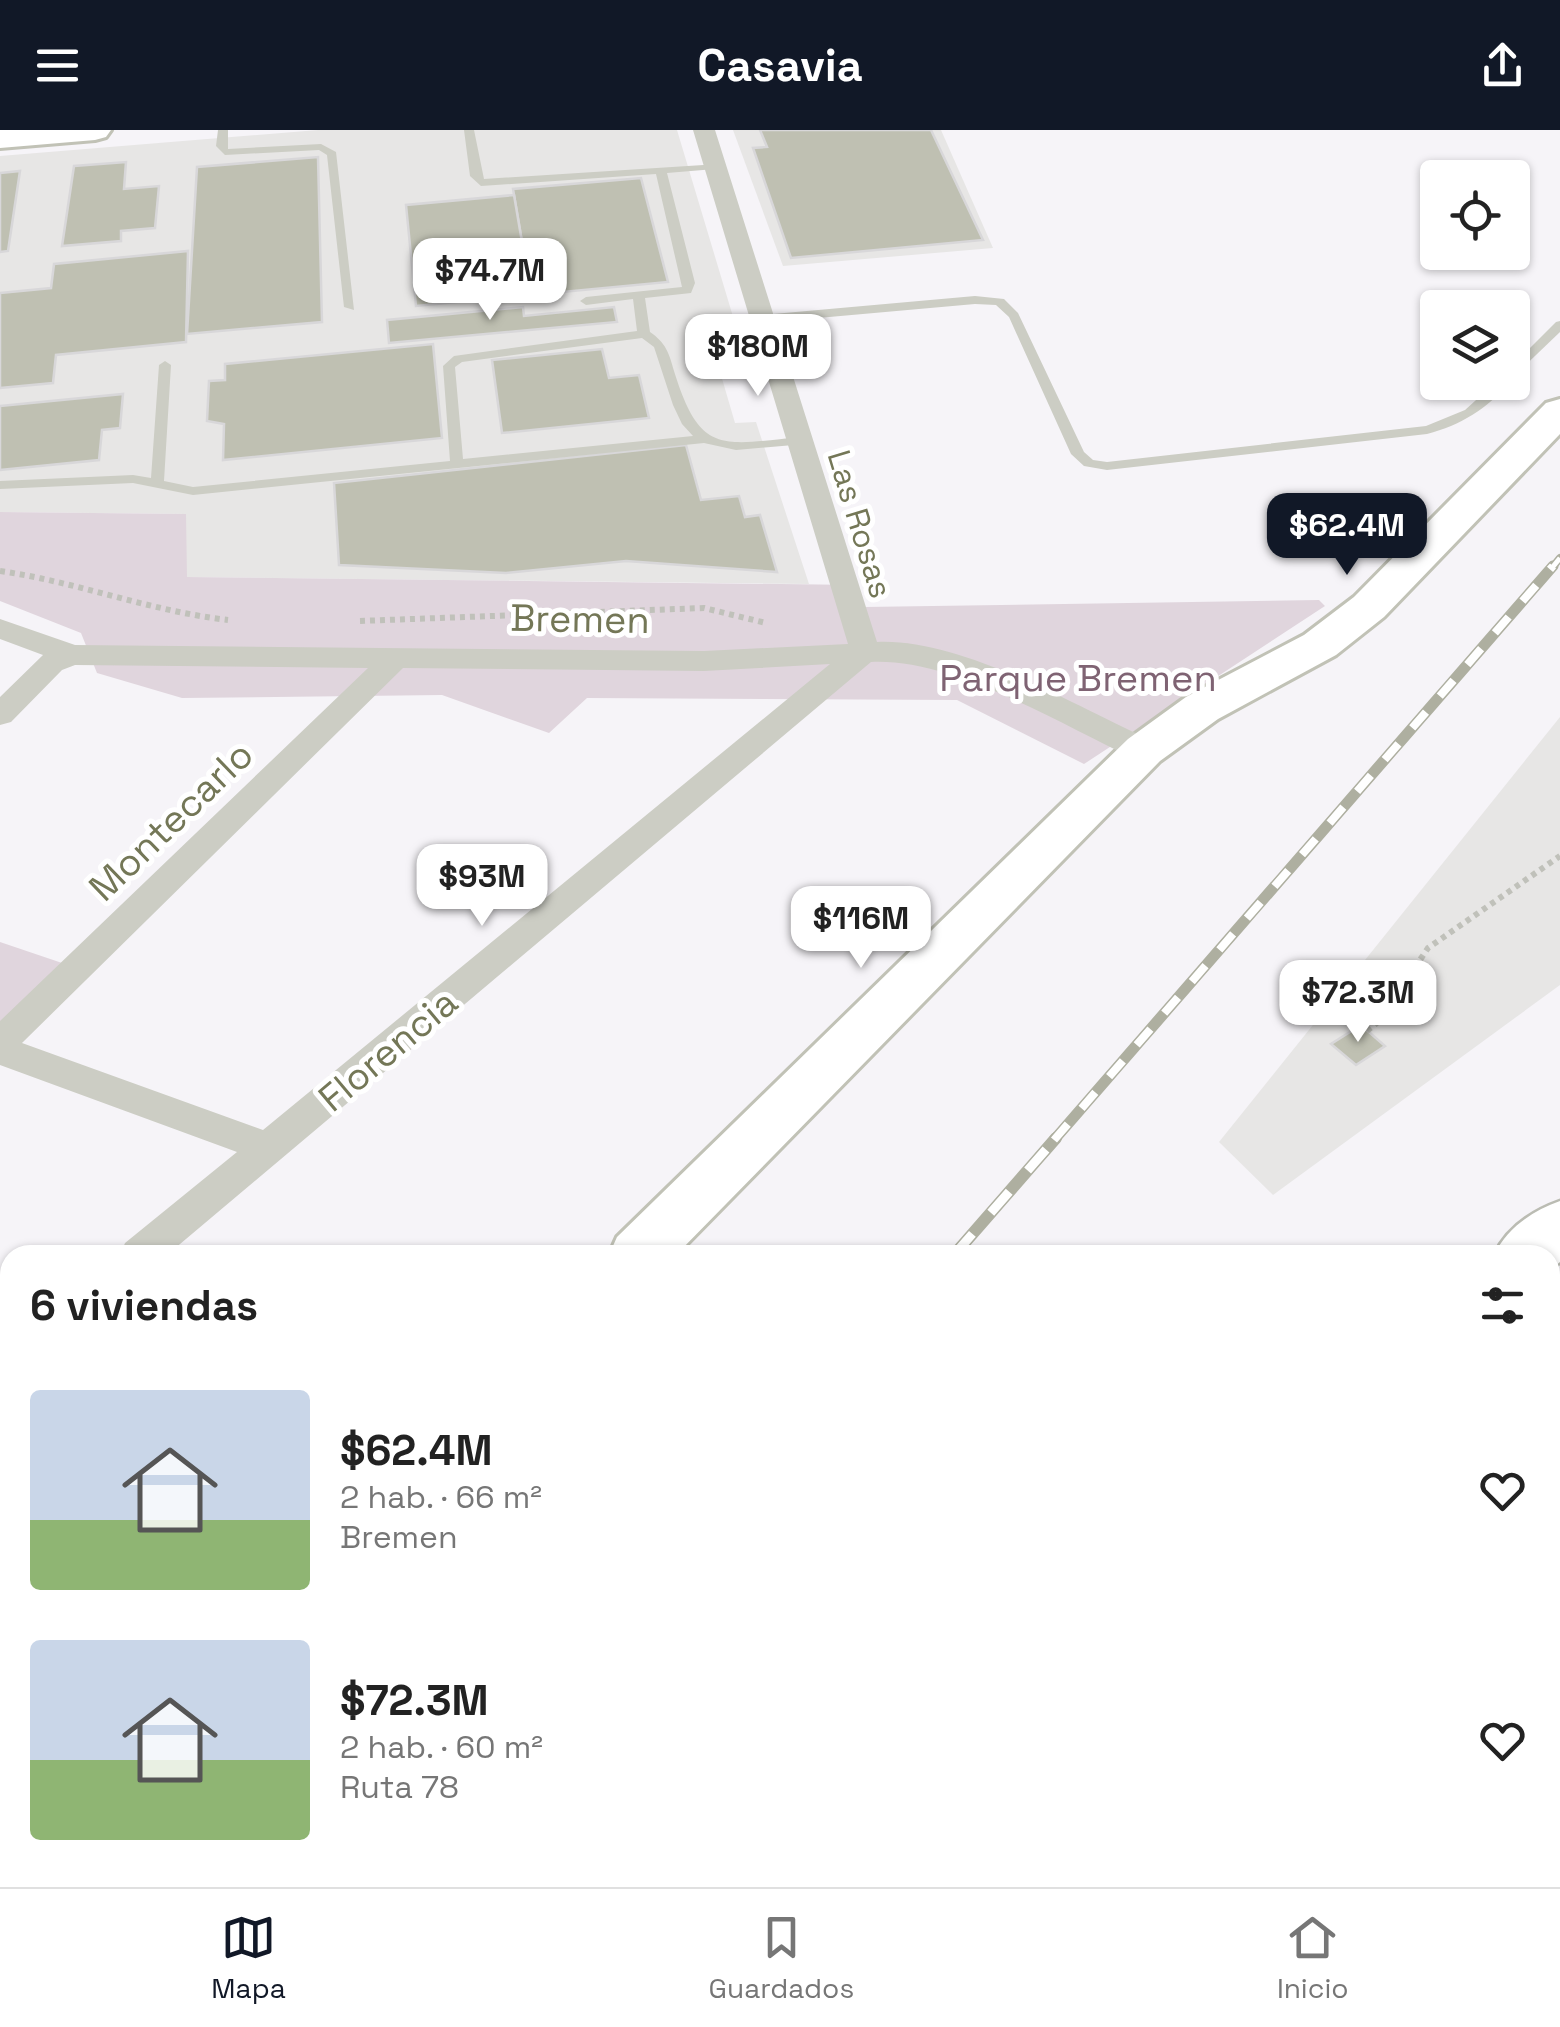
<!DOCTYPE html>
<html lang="es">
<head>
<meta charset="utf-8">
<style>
	body { margin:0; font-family:"Space Grotesk",sans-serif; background:#f2f2f2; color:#222; height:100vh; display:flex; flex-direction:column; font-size:38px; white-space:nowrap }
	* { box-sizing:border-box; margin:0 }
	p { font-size:32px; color:#767676 }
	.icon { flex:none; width:55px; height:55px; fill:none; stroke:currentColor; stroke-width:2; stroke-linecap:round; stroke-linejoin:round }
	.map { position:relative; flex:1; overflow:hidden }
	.side { position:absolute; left:0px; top:1115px; width:1560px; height:642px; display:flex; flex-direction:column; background:#fff; border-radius:30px 30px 0 0; box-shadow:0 2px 8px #0004 }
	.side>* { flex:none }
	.fabs { position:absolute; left:1420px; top:30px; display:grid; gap:20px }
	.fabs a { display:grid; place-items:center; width:110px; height:110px; border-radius:10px; background:#fff; box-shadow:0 2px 8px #0004; font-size:50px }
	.price { position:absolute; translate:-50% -85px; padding:0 22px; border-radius:20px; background:#fff; color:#222; font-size:32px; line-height:65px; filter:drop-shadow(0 2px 5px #0008) }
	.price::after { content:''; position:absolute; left:50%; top:60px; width:30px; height:22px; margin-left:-15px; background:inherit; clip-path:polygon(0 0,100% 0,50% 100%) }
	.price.selected { background:#111827; color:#fff }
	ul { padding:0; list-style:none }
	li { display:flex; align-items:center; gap:30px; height:250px; padding:0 30px }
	li span { display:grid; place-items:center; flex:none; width:280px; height:200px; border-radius:10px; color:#555 }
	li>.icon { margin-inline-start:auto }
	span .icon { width:120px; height:120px; fill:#fffc; stroke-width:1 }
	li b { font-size:42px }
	h2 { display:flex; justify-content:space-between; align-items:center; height:120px; padding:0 30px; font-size:42px }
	header { display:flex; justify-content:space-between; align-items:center; height:130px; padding:0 30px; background:#111827; color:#fff; font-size:45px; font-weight:700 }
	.dock { display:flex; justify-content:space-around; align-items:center; height:140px; border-top:2px solid #e0e0e0; background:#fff; font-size:28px; color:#767676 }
	.dock a { display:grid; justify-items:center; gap:5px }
	.dock .selected { color:#111827 }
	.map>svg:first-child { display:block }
	.built { fill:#e7e6e5 }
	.green { fill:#e0d5dd }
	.building { fill:#bfc0b2; stroke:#d8d7d9; stroke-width:2.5 }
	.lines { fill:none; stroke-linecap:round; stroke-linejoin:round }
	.secondary-casing { stroke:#c1c2b6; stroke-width:6 }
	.primary-casing { stroke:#bebfb5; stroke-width:5 }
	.highway-casing { stroke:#bbbcb3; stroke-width:5 }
	.path-far1 { stroke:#c0c1ba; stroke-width:6; stroke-dasharray:5 5; stroke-linecap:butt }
	.path { stroke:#c0c1ba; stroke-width:8; stroke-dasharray:6 6; stroke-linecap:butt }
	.lane { fill:#cccdc4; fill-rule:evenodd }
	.street { fill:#cccdc4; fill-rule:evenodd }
	.secondary { fill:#fff; fill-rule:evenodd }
	.primary { fill:#fff; fill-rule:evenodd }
	.highway { fill:#fff; fill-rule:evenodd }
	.rail-far2-casing { stroke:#aeafa0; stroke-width:8 }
	.rail-far1-casing { stroke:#aeafa0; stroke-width:11 }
	.rail-casing { stroke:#aeafa0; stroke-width:12 }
	.rail-far2 { stroke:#fff; stroke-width:5; stroke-dasharray:16; stroke-linecap:butt }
	.rail-far1 { stroke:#fff; stroke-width:8; stroke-dasharray:21; stroke-linecap:butt }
	.rail { stroke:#fff; stroke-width:9; stroke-dasharray:28; stroke-linecap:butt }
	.labels { text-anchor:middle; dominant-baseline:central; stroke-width:10; stroke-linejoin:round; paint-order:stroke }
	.far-street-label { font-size:32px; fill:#747757; stroke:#fff }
	.street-label { font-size:38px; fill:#747757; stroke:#fff }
	.park-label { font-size:38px; fill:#7f6373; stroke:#fff }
</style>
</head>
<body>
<header><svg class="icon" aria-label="menu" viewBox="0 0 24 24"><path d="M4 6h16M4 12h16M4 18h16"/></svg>Casavia<svg class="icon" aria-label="share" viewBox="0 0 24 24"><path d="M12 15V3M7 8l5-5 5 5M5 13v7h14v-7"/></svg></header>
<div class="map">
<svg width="1560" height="1757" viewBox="0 0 1560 1757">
	<rect width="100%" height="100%" fill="#f6f4f8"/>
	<g class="built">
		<path d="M318 0H677L737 200 709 204 735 293 756 292 809 454 186 447V384L0 382V26Z"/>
		<path d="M733 0H941L993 118 783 136Z"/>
		<path d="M1560 587V855L1273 1065 1219 1012Z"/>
	</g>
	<g class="green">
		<path d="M0 382 186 384 187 447 857 455 864 477 1319 470 1325 476 1084 634 957 570 587 568 549 603 442 565 182 568 97 543 81 503 0 471Z"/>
		<path d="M0 812 65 834 0 899Z"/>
	</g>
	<g class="building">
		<path d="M760 0H931L983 110 791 128 753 18 767 17Z"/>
		<path d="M318 27 322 192 187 204 197 37Z"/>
		<path d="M126 32 124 59 159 56 155 98 121 101V111L62 116 74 36Z"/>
		<path d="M20 41 8 121 0 122V43Z"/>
		<path d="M641 48 668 152 531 165 513 59Z"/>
		<path d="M514 65 531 165 416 176 406 75Z"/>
		<path d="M188 121 186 212 56 225 53 253 0 258V163L51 158 54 134Z"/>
		<path d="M523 177 524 186 614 177 617 192 389 213 387 190Z"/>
		<path d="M433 214 442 308 223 330 224 294 207 291 209 251 225 250V234Z"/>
		<path d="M602 219 609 248 639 245 649 288 502 303 492 230Z"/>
		<path d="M123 264 120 298 102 300 99 330 0 340V276Z"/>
		<path d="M686 315 701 370 739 366 745 387 760 385 777 442 626 431 506 443 339 435 334 353Z"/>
		<path d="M1361 895 1385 916 1356 935 1331 914Z"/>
	</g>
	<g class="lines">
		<g class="secondary-casing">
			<g id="secondary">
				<path d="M0 0H111L106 7 95 10 0 18Z"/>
				<path d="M1560 269V304L1384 487 1336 525 1218 589 1160 631 676 1125H609L617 1107 1128 609 1186 567 1304 505 1354 467 1546 273Z"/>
			</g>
		</g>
		<g class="primary-casing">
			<path id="primary" d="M10 1716V1748H62L58 1757H0V1720Z"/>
		</g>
		<g class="highway-casing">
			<g id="highway">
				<path d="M1560 1071V1132L1550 1140V1125H1494C1507 1098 1532 1081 1560 1071Z"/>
				<path d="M1560 1216V1278L1550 1282V1220Z"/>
				<path d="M620 1748H707L703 1757H616Z"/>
				<path d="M879 1748H964L960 1757H875Z"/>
			</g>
		</g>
		<g class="path-far1">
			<path d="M0 441C77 452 150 481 228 490"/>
			<path d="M360 491 704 478 766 493"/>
			<path d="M1367 901 1379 891 1428 818 1560 726"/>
		</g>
		<g class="path">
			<path d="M1550 1464 1560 1456"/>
			<path d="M1227 1757 1236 1748"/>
		</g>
		<g class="lane">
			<path d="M218 0H228V19L321 14 336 22 354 180 344 177 327 25 319 20 225 25 216 16Z"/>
			<path d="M464 0H474L484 49 719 34V38L715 39 667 43 695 153 691 163 645 168 650 202C666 213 669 223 674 241 700 325 721 315 800 307L805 308V314L736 320 704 313 193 365 133 353 0 359V351L133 345 151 348 159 235 165 231 171 235 164 351 193 357 450 331 443 236 454 226 637 201 633 169 586 175 580 171 586 167 682 157 656 44 481 56 470 46ZM642 208 654 217 673 275 682 294 693 306 463 329 455 237 462 232Z"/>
			<path d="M975 166 1004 169 1018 183 1084 322 1093 330 1107 332 1426 296 1465 280 1496 252H1510C1487 279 1461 295 1427 304L1107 340 1084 336 1071 324 1009 187 996 175 975 174 762 193 756 189 762 185Z"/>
			<path d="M1560 191V202L1512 248V236L1556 192Z"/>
			<path d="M1120 1748H1146L1142 1757H1116Z"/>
		</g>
		<g class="street">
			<path d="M693 0H715L877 512C962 508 1077 577 1155 612L1160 620 1155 628 1144 631 1133 628C1058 593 953 528 871 532L167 1125H120L125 1113 237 1022 0 935V891L368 538 75 535 62 540 11 592 0 595V567L43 525 0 509V489L75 515 704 521 848 514ZM830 534 263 1000 22 913 403 538 704 541Z"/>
			<path d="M10 1214V1254L0 1258V1218Z"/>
			<path d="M0 1286 10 1290V1334L0 1330Z"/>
		</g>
		<use href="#secondary" class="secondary"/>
		<use href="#primary" class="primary"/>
		<use href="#highway" class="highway"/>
		<g class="rail-far2-casing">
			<path id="rail-far2" d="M1551 439 1560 428"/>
		</g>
		<g class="rail-far1-casing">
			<path id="rail-far1" d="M1054 1010 1553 436"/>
		</g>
		<g class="rail-casing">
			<g id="rail">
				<path d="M954 1125 1056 1008"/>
				<path d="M406 1757 414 1748"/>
			</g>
		</g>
		<use href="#rail-far2" class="rail-far2"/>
		<use href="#rail-far1" class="rail-far1"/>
		<use href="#rail" class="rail"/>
	</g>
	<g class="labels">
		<g class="far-street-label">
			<text transform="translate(860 394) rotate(73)">Las Rosas</text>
		</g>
		<g class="street-label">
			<text transform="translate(580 489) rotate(1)">Bremen</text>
			<text transform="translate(171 691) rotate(-44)">Montecarlo</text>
			<text transform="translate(388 920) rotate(-40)">Florencia</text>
		</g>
		<g class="park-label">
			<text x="1078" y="548">Parque Bremen</text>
		</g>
	</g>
</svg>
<div class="fabs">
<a><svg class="icon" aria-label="locate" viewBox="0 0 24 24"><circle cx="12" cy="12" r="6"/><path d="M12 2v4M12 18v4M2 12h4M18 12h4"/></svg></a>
<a><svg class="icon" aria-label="layers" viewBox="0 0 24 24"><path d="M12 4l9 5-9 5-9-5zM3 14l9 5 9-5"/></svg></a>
</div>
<b class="price" style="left:490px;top:193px">$74.7M</b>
<b class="price" style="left:758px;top:269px">$180M</b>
<b class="price selected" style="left:1347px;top:448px">$62.4M</b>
<b class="price" style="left:482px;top:799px">$93M</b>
<b class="price" style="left:861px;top:841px">$116M</b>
<b class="price" style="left:1358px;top:915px">$72.3M</b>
<section class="side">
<h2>6 viviendas<svg class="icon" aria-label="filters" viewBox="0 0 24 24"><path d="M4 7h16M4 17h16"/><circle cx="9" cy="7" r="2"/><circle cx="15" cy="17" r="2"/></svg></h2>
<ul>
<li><span style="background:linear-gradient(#c9d6e8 65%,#8fb573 0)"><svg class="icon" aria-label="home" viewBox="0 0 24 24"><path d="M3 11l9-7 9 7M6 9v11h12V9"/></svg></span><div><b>$62.4M</b><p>2 hab. · 66 m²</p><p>Bremen</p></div><svg class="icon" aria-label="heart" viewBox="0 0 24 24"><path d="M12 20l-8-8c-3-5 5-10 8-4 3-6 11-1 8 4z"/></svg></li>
<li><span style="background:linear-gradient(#c9d6e8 60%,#8fb573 0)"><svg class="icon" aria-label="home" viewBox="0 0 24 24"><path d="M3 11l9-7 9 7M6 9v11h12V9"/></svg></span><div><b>$72.3M</b><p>2 hab. · 60 m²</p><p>Ruta 78</p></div><svg class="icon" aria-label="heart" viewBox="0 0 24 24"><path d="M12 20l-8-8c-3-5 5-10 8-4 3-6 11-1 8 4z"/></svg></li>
</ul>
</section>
</div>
<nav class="dock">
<a class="selected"><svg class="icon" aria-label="map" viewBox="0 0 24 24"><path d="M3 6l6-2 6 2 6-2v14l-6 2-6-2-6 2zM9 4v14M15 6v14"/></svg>Mapa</a>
<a><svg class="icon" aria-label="saved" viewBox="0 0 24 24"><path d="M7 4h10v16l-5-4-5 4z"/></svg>Guardados</a>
<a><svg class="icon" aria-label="home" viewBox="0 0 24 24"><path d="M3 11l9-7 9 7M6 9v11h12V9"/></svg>Inicio</a>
</nav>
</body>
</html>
